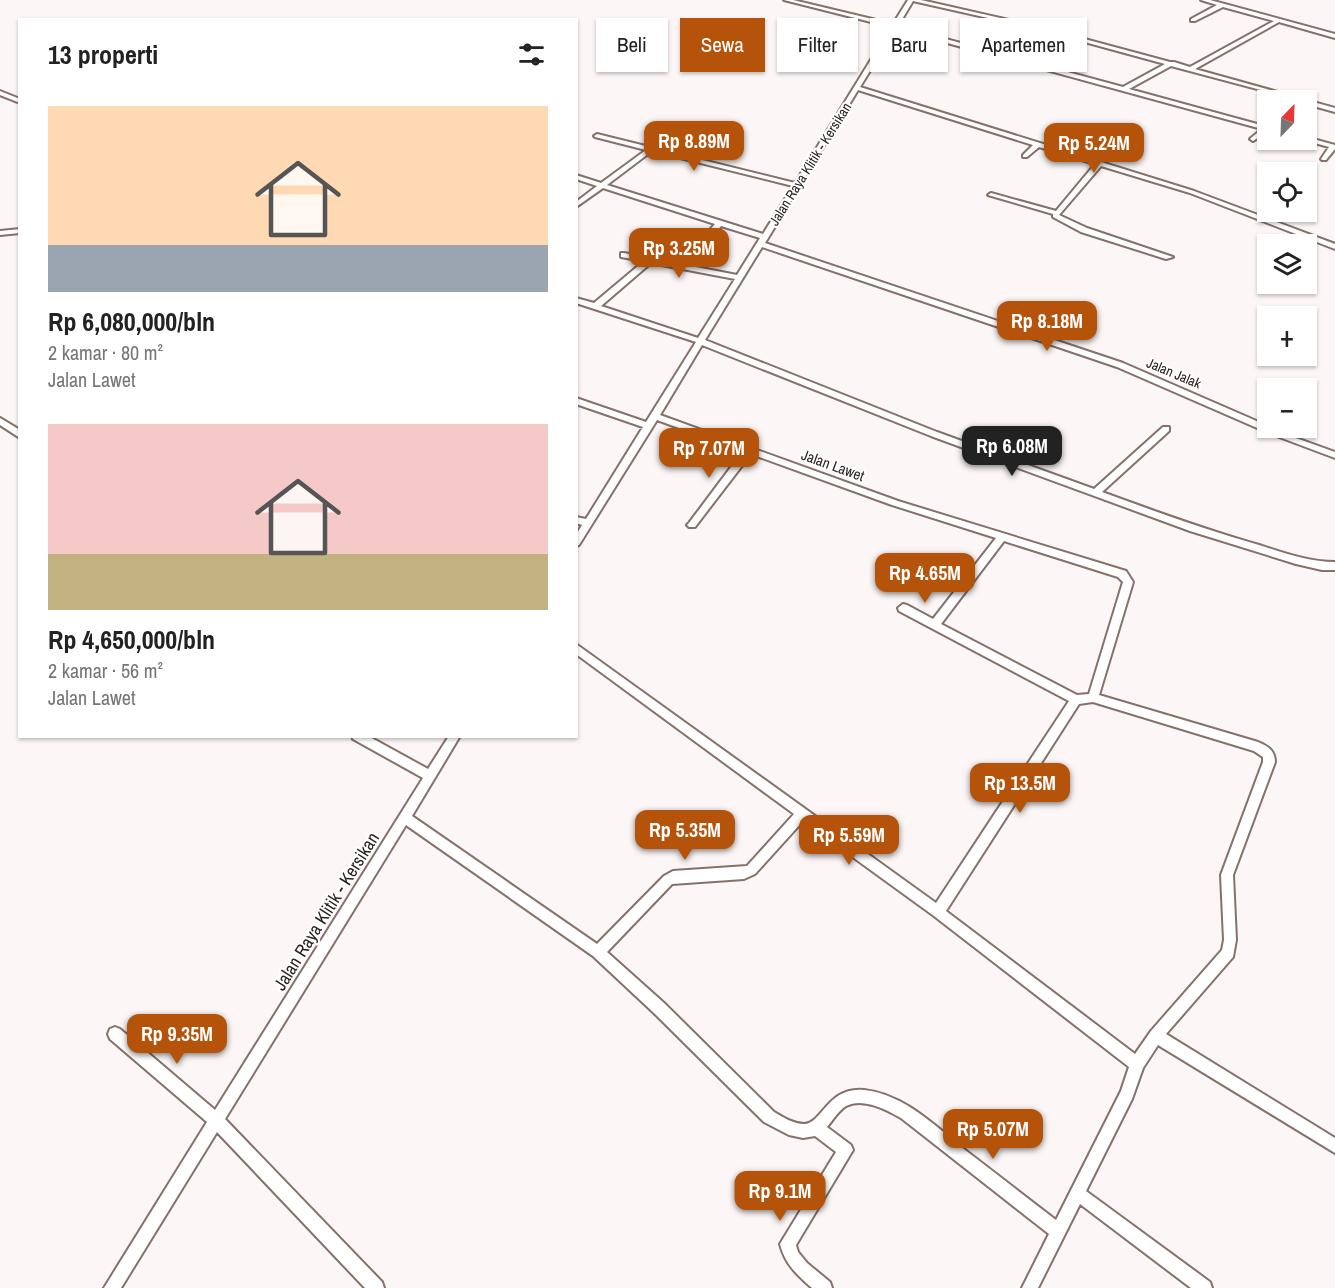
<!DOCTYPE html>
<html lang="id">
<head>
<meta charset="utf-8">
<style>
	body { margin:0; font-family:"Archivo Narrow",sans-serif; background:#f2f2f2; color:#222; height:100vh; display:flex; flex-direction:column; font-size:22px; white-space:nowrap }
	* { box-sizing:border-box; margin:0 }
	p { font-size:20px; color:#767676 }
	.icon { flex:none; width:33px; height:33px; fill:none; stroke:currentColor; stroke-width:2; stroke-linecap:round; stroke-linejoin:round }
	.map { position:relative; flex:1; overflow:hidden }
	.details { position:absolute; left:18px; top:18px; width:560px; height:720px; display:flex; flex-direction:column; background:#fff; border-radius:0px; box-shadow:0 2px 4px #0004 }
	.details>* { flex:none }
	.top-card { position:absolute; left:596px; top:18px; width:570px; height:54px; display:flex; gap:12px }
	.needle { width:39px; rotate:23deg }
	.tools { position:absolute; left:1257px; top:90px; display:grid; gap:12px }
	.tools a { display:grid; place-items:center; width:60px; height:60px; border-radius:0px; background:#fff; box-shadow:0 2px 4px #0004; font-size:30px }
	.price { position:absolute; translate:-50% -51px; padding:0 14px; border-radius:12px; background:#b45309; color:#fff; font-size:20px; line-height:39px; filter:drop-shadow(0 2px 3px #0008) }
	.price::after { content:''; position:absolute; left:50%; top:36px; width:18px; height:14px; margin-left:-9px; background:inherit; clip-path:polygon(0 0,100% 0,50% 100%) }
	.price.current { background:#222; color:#fff }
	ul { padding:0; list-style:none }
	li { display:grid; align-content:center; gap:12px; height:318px; padding:0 30px }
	li span { display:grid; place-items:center; height:186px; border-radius:0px; color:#555 }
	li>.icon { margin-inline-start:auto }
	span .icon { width:108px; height:108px; fill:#fffc; stroke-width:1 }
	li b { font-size:26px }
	h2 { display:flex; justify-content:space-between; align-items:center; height:72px; padding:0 30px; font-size:26px }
	.tag { padding:0 21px; border-radius:0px; background:#fff; box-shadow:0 2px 4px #0004; font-size:21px; line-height:54px }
	.tag.current { background:#b45309; color:#fff }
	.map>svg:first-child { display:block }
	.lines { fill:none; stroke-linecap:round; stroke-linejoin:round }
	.minor-casing { stroke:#85716a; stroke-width:4 }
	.minor { fill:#fff; fill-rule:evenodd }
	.labels { text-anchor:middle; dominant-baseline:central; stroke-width:4.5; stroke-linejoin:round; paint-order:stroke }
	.far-street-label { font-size:14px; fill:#2b2320; stroke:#fff }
	.street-label { font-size:15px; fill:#2b2320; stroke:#fff }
	.near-street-label { font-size:18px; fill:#2b2320; stroke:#fff }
</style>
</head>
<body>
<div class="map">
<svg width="1335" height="1288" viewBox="0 0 1335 1288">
	<rect width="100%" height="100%" fill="#fcf7f6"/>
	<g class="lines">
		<g class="minor-casing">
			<g id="minor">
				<path d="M784 0H793L893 24 908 0H921L1040 27 1170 62H1174L1190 67 1274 21 1223 7 1195 21H1191V19L1217 5 1201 0H1210L1335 34V38L1279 22 1195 69 1335 108V112L1306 104V100H1298L1171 66 1129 89 1268 127V131L1253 141 1250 139 1251 138 1262 129 896 29 885 47 921 55 918 57 883 50 860 87 1194 191 1335 244V249L1190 193 1101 166 1059 215 1087 228 1173 257 1166 259 1081 232 1053 217V214L988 195 991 193 1056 211 1095 164 1039 147 1027 157H1023V155L1033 145 858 90 765 243 1123 363 1268 426V428L1335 452V458L1271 434 1117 367 762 247 705 340 937 432 1094 489 1163 427H1169V431L1102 492C1154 511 1206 530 1259 545 1284 553 1309 562 1335 562V570H1322L1296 564 1190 531 931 436 702 345 660 415 898 501 1126 571 1133 582 1099 695 1258 742C1268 746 1275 751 1275 762L1233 875 1236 940 1233 957 1166 1034 1335 1138V1153L1158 1045 1143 1068 1132 1099 1086 1191 1210 1282 1212 1288H1191L1080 1204 1038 1288H1022L1049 1234 901 1118C887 1110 863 1097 846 1106 838 1111 833 1120 827 1127L851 1145 853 1150 796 1245 798 1252 807 1263 830 1282 832 1288H812C797 1275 785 1264 780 1244L836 1152 815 1136 803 1138 789 1135 764 1122 654 1013 593 956 406 825 225 1119 382 1282 384 1288H365L217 1132 121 1288H104L207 1122 110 1039 108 1034 110 1029 115 1027 120 1029 215 1110 423 778 353 739 352 736H368L428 769 449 736H460L412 816 597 944 664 876 673 871 747 866 794 814 576 654V644L936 903 1069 701 899 611 898 608 903 604 907 605 933 619 996 538 892 505 751 454 695 527H689L687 525 689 523 743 451 657 420 579 545 576 546V535L582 525 576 523V517L586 519 643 427 576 404V398L646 422 696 342 576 303V298L594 303 644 261 621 257V253H624L737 275 760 238 721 226 706 245H700V241L715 224 603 188 576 207V202L597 186 576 179V175L601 183 646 150 595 137 594 136 597 134 795 183 891 27ZM913 1 1037 29 1165 64 1123 87 898 26ZM652 151 793 186 763 234 607 185ZM651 263 735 279 698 338 601 306ZM1004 541 1118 577 1123 582 1089 694 1077 695 941 624ZM1093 702 1254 751 1263 757V762L1221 875 1224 940 1222 950 1151 1031 1135 1054 946 911 1079 704ZM803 821 934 916 1129 1067 1121 1091 1056 1220C1027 1198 998 1175 969 1153 938 1129 905 1094 864 1090 828 1086 822 1124 804 1124 793 1124 783 1117 774 1112L664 1003 607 952 672 884 744 879 755 874Z"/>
				<path d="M0 91 20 99V103L0 95Z"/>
				<path d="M1306 137 1335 145V149L1326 160H1322L1321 159 1329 147 1304 140H1306Z"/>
				<path d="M20 229V233L0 235V231Z"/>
				<path d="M0 418 20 430V438L0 425Z"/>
			</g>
		</g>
		<use href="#minor" class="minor"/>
	</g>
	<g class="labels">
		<g class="far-street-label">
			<text transform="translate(810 164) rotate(-58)">Jalan Raya Klitik - Kersikan</text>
			<text transform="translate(1174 373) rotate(23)">Jalan Jalak</text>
		</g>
		<g class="street-label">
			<text transform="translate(833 465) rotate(20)">Jalan Lawet</text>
		</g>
		<g class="near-street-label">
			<text transform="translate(326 911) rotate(-58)">Jalan Raya Klitik - Kersikan</text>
		</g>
	</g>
</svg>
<div class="tools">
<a><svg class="needle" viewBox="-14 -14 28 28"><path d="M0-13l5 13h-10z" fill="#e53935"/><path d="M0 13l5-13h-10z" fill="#767676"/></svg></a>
<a><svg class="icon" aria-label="locate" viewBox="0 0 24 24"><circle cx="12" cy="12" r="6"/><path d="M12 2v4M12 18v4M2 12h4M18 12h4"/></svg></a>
<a><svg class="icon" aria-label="layers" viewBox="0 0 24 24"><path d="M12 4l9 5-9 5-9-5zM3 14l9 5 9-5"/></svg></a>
<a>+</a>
<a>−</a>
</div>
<b class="price" style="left:694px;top:172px">Rp 8.89M</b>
<b class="price" style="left:1094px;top:174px">Rp 5.24M</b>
<b class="price" style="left:679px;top:279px">Rp 3.25M</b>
<b class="price" style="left:1047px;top:352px">Rp 8.18M</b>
<b class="price current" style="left:1012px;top:477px">Rp 6.08M</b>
<b class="price" style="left:709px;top:479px">Rp 7.07M</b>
<b class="price" style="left:925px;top:604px">Rp 4.65M</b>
<b class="price" style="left:1020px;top:814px">Rp 13.5M</b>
<b class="price" style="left:685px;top:861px">Rp 5.35M</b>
<b class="price" style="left:849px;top:866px">Rp 5.59M</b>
<b class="price" style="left:177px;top:1065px">Rp 9.35M</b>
<b class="price" style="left:993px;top:1160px">Rp 5.07M</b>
<b class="price" style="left:780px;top:1222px">Rp 9.1M</b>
<div class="top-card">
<a class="tag">Beli</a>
<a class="tag current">Sewa</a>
<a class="tag">Filter</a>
<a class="tag">Baru</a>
<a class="tag">Apartemen</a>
</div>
<section class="details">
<h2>13 properti<svg class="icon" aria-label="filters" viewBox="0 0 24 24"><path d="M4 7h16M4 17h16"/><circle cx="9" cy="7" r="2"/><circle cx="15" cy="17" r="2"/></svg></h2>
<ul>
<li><span style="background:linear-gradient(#ffd9b3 75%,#9aa5b1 0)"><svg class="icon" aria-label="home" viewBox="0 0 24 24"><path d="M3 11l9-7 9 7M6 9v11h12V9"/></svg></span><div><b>Rp 6,080,000/bln</b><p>2 kamar · 80 m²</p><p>Jalan Lawet</p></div></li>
<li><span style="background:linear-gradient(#f6c9c9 70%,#c2b280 0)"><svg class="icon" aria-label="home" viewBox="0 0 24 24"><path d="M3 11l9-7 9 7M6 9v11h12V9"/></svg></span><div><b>Rp 4,650,000/bln</b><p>2 kamar · 56 m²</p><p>Jalan Lawet</p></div></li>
</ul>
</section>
</div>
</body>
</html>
